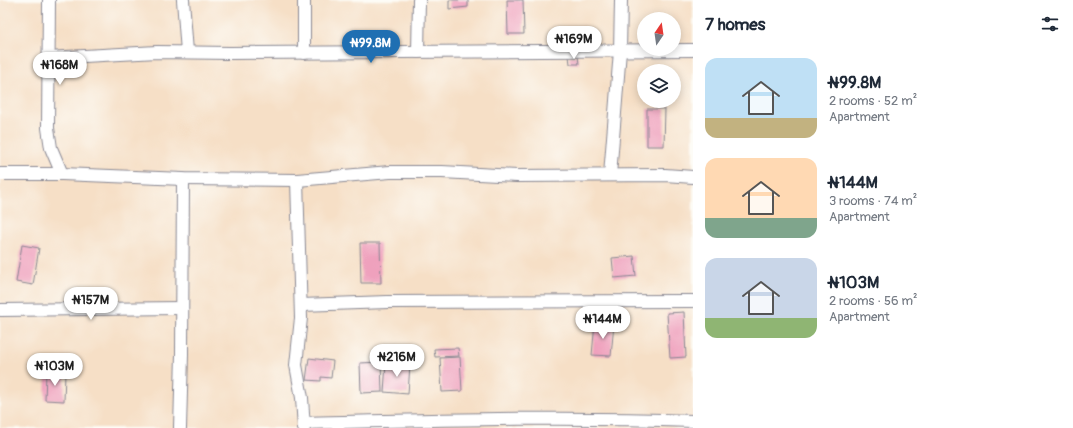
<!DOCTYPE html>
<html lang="en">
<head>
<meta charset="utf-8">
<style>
	body { margin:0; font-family:Pangolin,sans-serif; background:#f2f2f3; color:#1f2937; height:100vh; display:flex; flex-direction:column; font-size:15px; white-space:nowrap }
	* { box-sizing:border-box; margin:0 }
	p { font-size:13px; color:#747a83 }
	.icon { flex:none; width:22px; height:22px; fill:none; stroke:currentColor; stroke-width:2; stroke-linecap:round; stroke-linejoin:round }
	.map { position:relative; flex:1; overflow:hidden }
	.details { display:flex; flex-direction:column; background:#fff; width:380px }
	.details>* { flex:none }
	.needle { width:26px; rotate:13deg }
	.fabs { position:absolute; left:637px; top:12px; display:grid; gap:8px }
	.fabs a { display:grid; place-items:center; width:44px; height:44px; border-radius:50%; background:#fff; box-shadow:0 2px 10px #0003; font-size:20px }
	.price { position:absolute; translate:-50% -34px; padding:0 9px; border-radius:14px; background:#fff; color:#222; font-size:13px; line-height:26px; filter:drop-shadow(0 1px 2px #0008) }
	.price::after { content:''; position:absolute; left:50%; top:24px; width:12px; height:9px; margin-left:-6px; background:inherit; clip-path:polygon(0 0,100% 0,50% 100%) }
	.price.selected { background:#1f6fb2; color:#fff }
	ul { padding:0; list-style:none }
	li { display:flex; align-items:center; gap:12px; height:100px; padding:0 12px }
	li span { display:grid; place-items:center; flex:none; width:112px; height:80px; border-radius:12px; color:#555 }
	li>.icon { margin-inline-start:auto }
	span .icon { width:48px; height:48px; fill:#fffc; stroke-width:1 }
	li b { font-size:17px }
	h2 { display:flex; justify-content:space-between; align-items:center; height:48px; padding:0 12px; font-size:17px }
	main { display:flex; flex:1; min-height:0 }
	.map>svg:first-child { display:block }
	.building { fill:#efa1bd }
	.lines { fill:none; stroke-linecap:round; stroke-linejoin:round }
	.minor-casing { stroke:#888792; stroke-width:14 }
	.minor { stroke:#fff; stroke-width:12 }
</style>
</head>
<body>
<main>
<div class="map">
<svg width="693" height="428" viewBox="0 0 693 428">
	<rect width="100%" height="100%" fill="#fdfcf7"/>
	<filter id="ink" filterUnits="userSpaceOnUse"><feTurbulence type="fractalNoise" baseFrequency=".025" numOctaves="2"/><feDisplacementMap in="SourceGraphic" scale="8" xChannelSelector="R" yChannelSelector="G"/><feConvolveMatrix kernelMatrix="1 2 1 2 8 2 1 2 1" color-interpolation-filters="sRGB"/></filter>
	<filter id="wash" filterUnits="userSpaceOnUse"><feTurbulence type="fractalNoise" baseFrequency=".012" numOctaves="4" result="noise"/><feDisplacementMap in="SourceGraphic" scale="16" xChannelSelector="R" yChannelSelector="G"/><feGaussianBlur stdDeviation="0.9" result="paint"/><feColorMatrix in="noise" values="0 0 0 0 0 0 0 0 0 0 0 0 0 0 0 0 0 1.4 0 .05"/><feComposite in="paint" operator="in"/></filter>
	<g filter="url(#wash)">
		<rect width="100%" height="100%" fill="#f6dfc6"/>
		<g id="blocks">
			<g class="building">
				<path d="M449 0H468V7L449 9Z"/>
				<path d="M507 0H523L524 34H508Z"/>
				<path d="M569 56H578L579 64H570Z"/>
				<path d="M647 109H665L664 146H647Z"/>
				<path d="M360 243H380L381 283H361Z"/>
				<path d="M22 245 39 248 33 285 16 282Z"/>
				<path d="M634 256 636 276 614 278 612 258Z"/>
				<path d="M684 312 686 357 670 358 667 313Z"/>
				<path d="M595 323 614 324 611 356 592 355Z"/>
				<path d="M458 348 459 356 435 357 434 349Z"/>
				<path d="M460 357 462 391 442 392 440 358Z"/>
				<path d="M309 358 333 361 331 378 321 377V381L306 380Z"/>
				<path d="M381 362 382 392 361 393 360 363Z"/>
				<path d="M386 363 410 364 408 394 384 392Z"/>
				<path d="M46 373 65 374 64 401 45 400Z"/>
			</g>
		</g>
	</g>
	<g filter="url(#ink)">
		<use href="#blocks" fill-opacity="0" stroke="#888792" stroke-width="1"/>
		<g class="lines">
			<g class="minor-casing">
				<g id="minor">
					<path d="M49 0 48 128 51 148 62 174"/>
					<path d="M183 0 187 52"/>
					<path d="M418 52 419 0"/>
					<path d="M304 53V0"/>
					<path d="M48 58 157 52 230 53 693 50"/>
					<path d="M0 174H62L183 179 297 180 390 172H442L517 176 665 175 693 177"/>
					<path d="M610 175 620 51 621 0"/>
					<path d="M297 180 301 318 296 365 302 398 304 428"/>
					<path d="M301 305 388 302 693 301"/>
					<path d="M0 310 182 308"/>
					<path d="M304 423C434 420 563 416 693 421"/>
					<path d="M180 428 182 354 183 179"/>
				</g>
			</g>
			<use href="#minor" class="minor"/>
		</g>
	</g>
</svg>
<div class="fabs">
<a><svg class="needle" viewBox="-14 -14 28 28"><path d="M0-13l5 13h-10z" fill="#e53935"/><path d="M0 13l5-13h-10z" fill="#747a83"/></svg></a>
<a><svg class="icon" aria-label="layers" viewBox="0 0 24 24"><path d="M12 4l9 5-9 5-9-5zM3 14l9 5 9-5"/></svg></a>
</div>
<b class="price" style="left:574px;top:60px">₦169M</b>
<b class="price selected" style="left:371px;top:64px">₦99.8M</b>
<b class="price" style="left:60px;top:86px">₦168M</b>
<b class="price" style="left:91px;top:321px">₦157M</b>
<b class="price" style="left:603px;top:340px">₦144M</b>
<b class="price" style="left:397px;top:378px">₦216M</b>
<b class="price" style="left:55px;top:387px">₦103M</b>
</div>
<section class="details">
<h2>7 homes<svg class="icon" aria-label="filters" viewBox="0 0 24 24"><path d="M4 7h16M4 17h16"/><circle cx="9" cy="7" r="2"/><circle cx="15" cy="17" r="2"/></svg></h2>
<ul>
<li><span style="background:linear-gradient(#bfe0f5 75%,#c2b280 0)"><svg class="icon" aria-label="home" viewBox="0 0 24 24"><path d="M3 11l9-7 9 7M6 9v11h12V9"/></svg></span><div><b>₦99.8M</b><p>2 rooms · 52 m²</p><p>Apartment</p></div></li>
<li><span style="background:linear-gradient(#ffd9b3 75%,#7fa58c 0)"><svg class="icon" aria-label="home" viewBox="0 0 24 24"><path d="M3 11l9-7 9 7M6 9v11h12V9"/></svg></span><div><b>₦144M</b><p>3 rooms · 74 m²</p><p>Apartment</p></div></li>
<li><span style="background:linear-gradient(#c9d6e8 75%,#8fb573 0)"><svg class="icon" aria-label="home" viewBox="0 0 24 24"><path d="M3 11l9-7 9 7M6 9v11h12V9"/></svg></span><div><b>₦103M</b><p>2 rooms · 56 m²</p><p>Apartment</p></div></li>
</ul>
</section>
</main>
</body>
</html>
